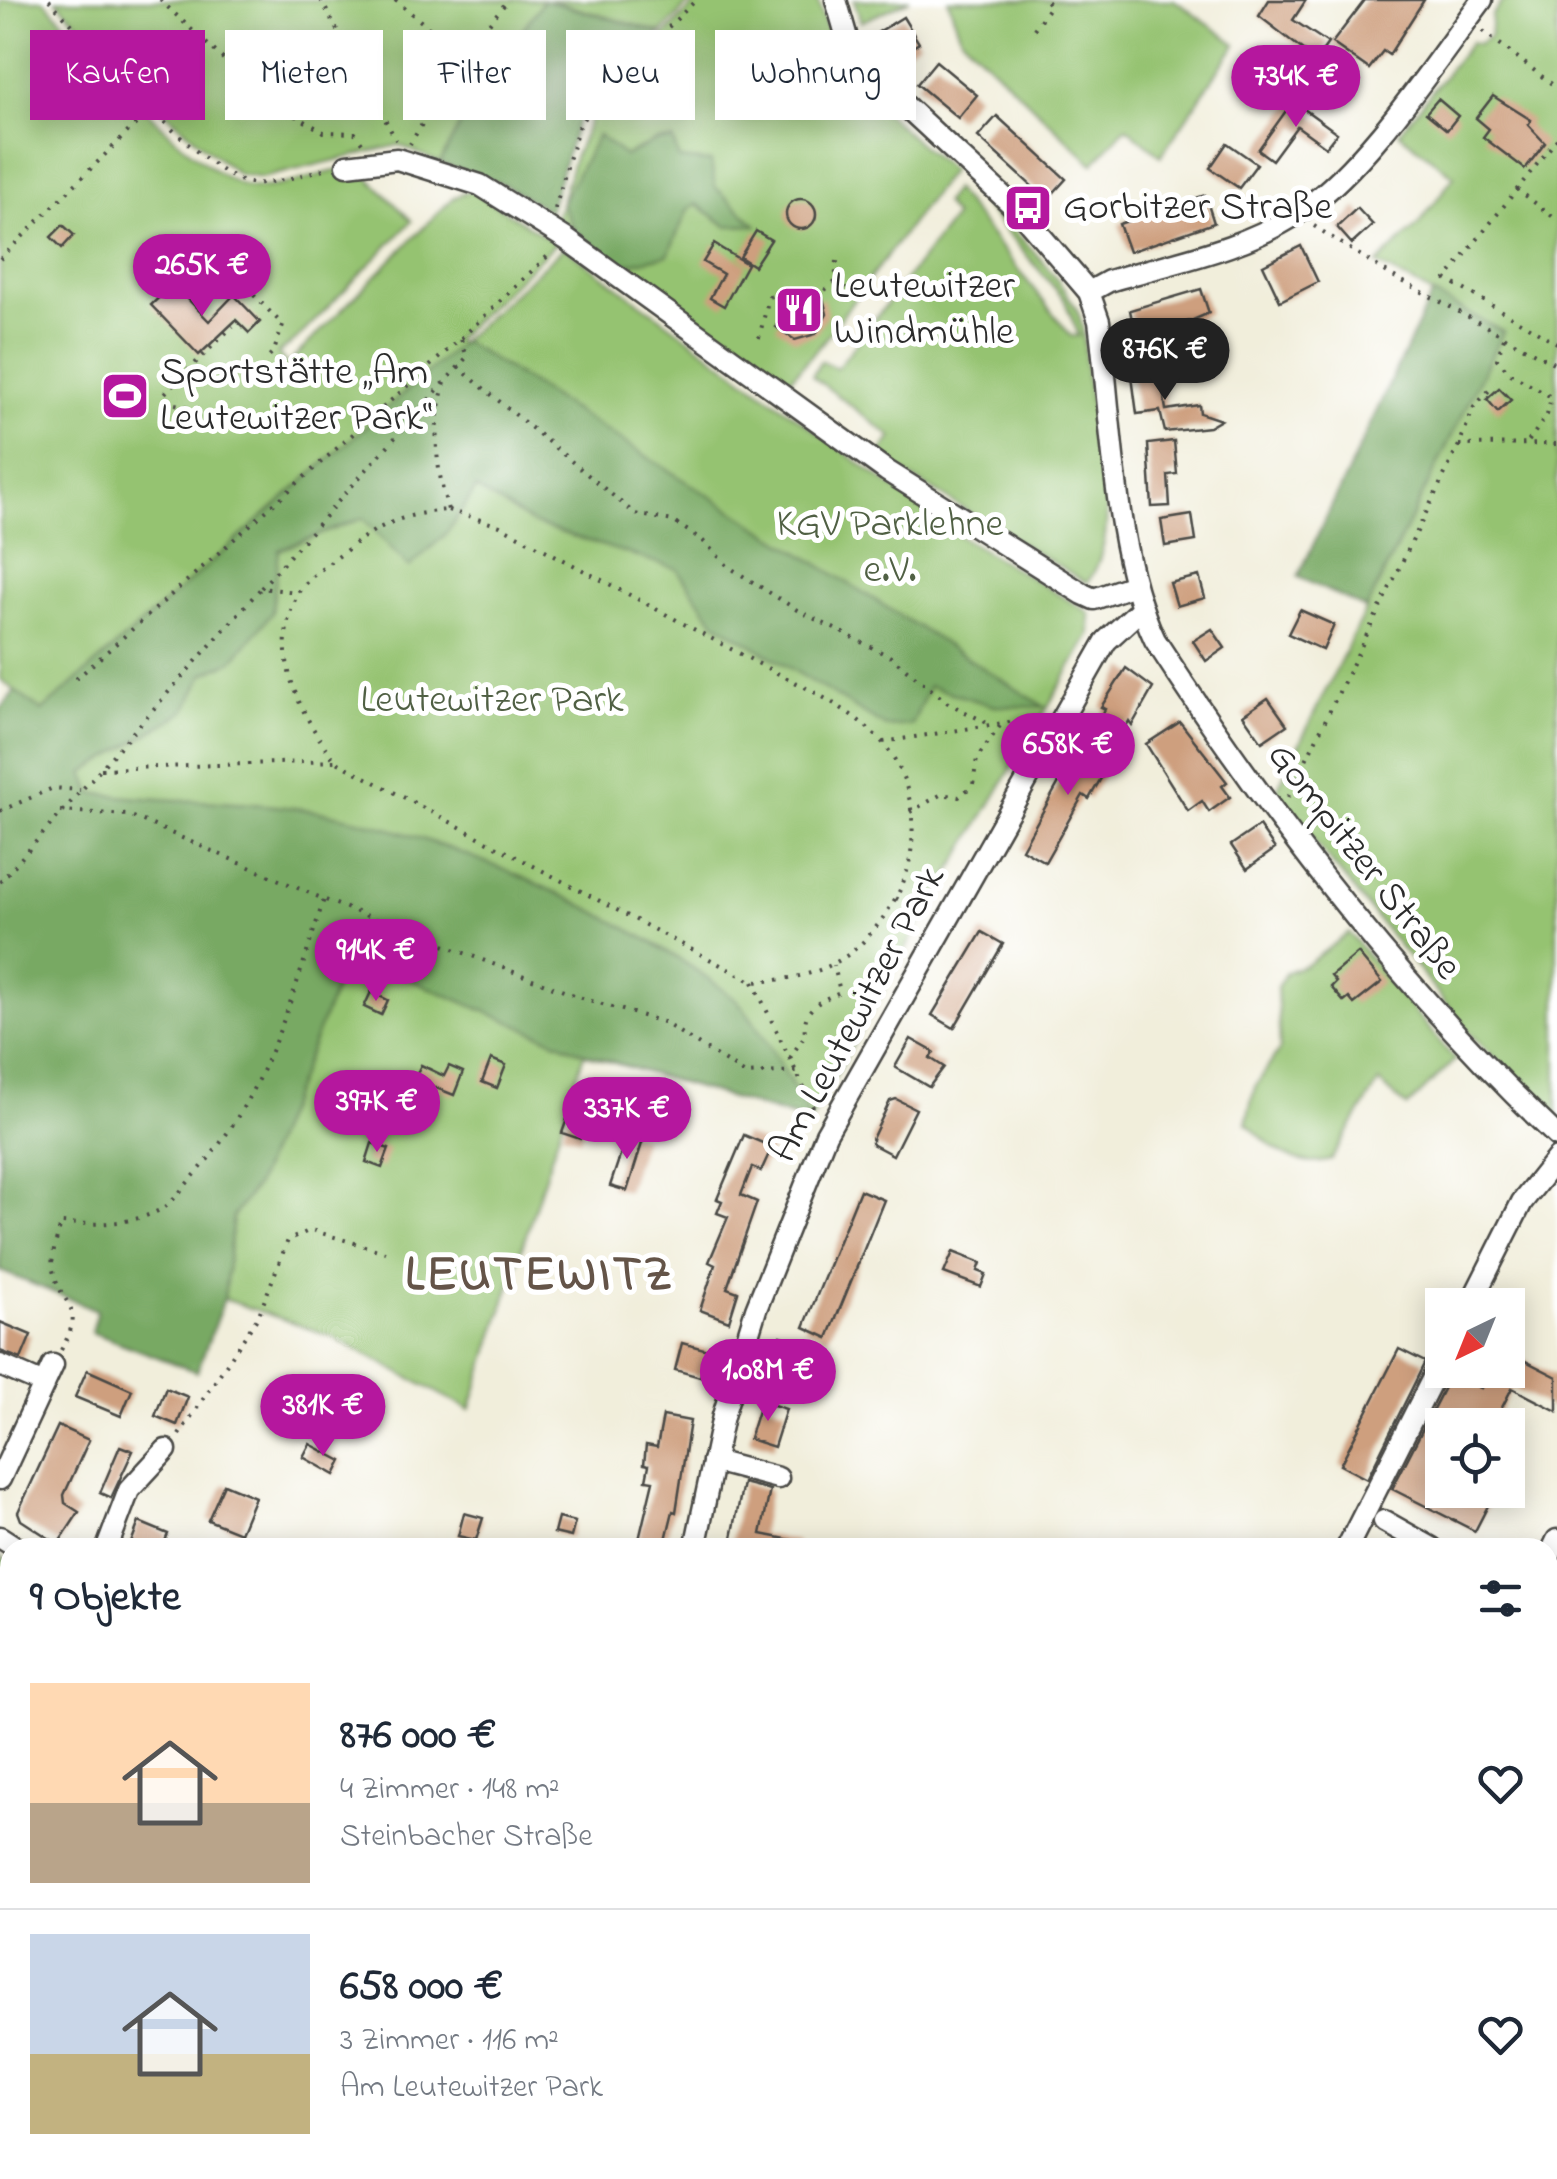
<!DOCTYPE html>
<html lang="de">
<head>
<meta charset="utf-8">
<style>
	body { margin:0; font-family:"Indie Flower",sans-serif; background:#f6f6f7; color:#1f2937; height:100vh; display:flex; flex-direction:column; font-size:38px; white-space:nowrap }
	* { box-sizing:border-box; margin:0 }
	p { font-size:32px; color:#747a83 }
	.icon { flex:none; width:55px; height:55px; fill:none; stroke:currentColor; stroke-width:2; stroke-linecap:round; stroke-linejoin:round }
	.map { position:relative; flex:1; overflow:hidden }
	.details { position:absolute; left:0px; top:1538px; width:1558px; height:642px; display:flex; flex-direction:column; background:#fff; border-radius:30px 30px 0 0; box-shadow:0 5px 25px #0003 }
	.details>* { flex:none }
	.top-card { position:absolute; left:30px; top:30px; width:1000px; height:90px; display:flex; gap:20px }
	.needle { width:65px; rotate:223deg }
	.tools { position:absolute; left:1425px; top:1288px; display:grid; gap:20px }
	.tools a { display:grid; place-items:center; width:100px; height:100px; border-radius:0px; background:#fff; box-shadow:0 5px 25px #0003; font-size:50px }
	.price { position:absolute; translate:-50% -85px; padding:0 22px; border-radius:35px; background:#b5179e; color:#fff; font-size:32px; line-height:65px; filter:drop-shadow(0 2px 5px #0008) }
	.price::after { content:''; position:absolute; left:50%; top:60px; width:30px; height:22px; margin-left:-15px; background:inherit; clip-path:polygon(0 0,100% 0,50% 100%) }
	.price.selected { background:#222; color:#fff }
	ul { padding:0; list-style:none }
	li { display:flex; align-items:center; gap:30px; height:250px; padding:0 30px }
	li+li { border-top:2px solid #e0e1e3 }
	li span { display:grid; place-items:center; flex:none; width:280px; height:200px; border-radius:0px; color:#555 }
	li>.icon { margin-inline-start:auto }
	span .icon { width:120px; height:120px; fill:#fffc; stroke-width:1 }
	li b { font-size:42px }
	h2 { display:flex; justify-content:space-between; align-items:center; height:120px; padding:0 30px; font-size:42px }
	.tag { padding:0 35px; border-radius:0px; background:#fff; box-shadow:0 5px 25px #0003; font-size:35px; line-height:90px }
	.tag.selected { background:#b5179e; color:#fff }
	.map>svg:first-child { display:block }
	.green { fill:#95c371; stroke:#60774e; stroke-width:2.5 }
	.forest { fill:#78a963; stroke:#526a47; stroke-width:2.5 }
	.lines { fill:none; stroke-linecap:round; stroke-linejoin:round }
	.stream { stroke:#41b1bb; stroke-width:5 }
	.building { fill:#ce9f7e }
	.minor-casing { stroke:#494845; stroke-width:25 }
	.path { stroke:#494845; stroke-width:4; stroke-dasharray:2.5 8; stroke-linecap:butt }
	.minor { stroke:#fff; stroke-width:20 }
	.tram { stroke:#2b2b2b; stroke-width:2.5 }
	.labels { text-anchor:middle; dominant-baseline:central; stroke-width:10; stroke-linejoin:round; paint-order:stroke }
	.poi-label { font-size:40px; fill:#2b2b2b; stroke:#fff; text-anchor:start }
	.park-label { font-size:40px; fill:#506044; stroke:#fff }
	.street-label { font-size:40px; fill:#2b2b2b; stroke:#fff }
	.district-label { font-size:50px; font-weight:bold; letter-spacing:2.5px; fill:#645448; stroke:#fff }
</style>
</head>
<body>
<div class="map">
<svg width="1557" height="2179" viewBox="0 0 1557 2179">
	<rect width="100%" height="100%" fill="#fff"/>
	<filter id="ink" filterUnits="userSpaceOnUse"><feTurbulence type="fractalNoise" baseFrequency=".01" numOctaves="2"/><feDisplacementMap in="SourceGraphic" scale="20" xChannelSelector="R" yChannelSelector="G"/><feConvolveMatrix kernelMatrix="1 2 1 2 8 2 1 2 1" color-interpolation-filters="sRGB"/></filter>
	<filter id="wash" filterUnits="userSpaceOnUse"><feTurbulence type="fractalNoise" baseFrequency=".0048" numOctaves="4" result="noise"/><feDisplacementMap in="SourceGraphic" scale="40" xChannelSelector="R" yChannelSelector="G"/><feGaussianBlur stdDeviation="2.25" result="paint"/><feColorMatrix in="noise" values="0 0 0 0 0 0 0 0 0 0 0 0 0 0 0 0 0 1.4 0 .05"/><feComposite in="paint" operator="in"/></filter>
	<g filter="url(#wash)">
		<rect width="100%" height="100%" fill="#f1eedb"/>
		<g class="green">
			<path d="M0 0H44C84 42 200 183 253 187 288 189 323 170 358 167L412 221 295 341 278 353 287 365 453 198 471 190 556 243 455 339 458 344 564 247 958 535 1090 613V635L925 915 810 1122 584 1054 470 1410 331 1336 224 1299 233 1216 256 1185 349 953 90 827 0 709 15 691 0 679Z"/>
			<path d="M56 0H544L477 92 440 163 399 145 261 178 238 174 213 154 156 104Z"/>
			<path d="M549 0H692L661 33Z"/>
			<path d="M699 0H818C836 76 893 123 951 170L822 343 785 385 620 266 667 255 688 209 696 204 727 226 755 224 678 159 673 140C630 142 595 179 561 203L575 231 556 218 574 157 597 105Z"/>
			<path d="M854 0H910L861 22Z"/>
			<path d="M948 0H1174L1236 44 1161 156 1126 127 1093 164 961 37Z"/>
			<path d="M1504 0H1557V1117L1473 1037 1275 793 1503 332 1377 264 1419 224 1454 176 1399 133 1471 42 1478 44 1490 36 1492 15Z"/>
			<path d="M966 185C1004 221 1047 259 1074 305 1087 325 1084 357 1087 380 1095 441 1127 528 1087 583L878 457 892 437 812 376 821 361 837 368 954 217 944 203 954 189 1071 336H1079L1064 299Z"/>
			<path d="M1349 933 1455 1060 1407 1107 1379 1082 1331 1160C1294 1171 1272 1147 1246 1123L1255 1087 1280 1049 1277 987 1286 972 1306 965Z"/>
			<path d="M0 1557 10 1563V2040L0 2042Z"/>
			<path d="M1548 2012 1557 2015V2179H732L717 2170H1548Z"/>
		</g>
		<g class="forest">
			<path d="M544 0 661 33 591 98 576 125 549 211 505 185 440 163 477 92Z"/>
			<path d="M598 135 625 156 656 141 673 140 679 159 711 162 715 187 756 225 727 226 696 204 688 209 668 255 620 266 575 231 561 203Z"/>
			<path d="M1432 294 1503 332 1366 609 1298 577Z"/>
			<path d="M463 341 1045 707 994 706 929 686 912 725 886 727 715 622 677 569 534 524 476 489 446 534 409 567 363 518 279 550 272 613 232 661 204 674 185 711 84 773 92 793C164 803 238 799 310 810 435 830 638 919 736 1000 751 1012 804 1102 810 1122L584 1053 349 954 256 1185 233 1216 224 1299 197 1372 91 1332 97 1310 0 1271V709L15 691 42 711Z"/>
		</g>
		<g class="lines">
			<path class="stream" d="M448 2170 461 2179"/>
		</g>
		<g id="blocks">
			<g class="building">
				<path d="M1269 0H1306L1293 20 1328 43 1316 60 1259 16Z"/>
				<path d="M1365 0H1424L1389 55 1383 51 1369 69 1332 43Z"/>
				<path d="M903 17 919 43 894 59 877 33Z"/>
				<path d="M936 61 977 95 958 118 917 84Z"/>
				<path d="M1493 96 1531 120 1528 125 1545 143 1525 169 1483 137 1489 129 1476 118Z"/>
				<path d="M1438 99 1458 116 1447 130 1426 113Z"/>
				<path d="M1293 101 1337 133 1326 147 1297 126 1272 160 1258 150Z"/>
				<path d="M997 116 1066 179 1047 200 978 137Z"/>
				<path d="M1227 143 1257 164 1239 188 1210 168Z"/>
				<path d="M1205 195 1214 223 1129 252 1119 224Z"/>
				<circle cx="801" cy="214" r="15"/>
				<path d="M1357 208 1373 225 1352 244 1337 227Z"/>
				<path d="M63 225 74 235 62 248 51 237Z"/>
				<path d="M756 231 771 240 754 266 740 257Z"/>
				<path d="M714 244 747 264 724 306 710 298 723 274 703 262Z"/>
				<path d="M1301 246 1318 282 1280 301 1263 265Z"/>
				<path d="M168 289 176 297 181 292 209 321 234 295 260 322 249 333 236 320 199 355 151 305Z"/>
				<path d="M1201 289 1209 313 1193 320 1158 331 1156 326 1147 328 1132 320 1130 310Z"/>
				<path d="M823 298 827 314 816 334 795 340 776 327 790 303 801 299 811 304Z"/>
				<path d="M1159 365 1166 410 1199 405 1200 413 1221 420 1209 427 1165 432 1160 411 1137 414 1131 369Z"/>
				<path d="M1499 388 1511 400 1498 412 1487 399Z"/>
				<path d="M1174 441 1177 474 1168 475 1170 506 1152 507 1148 444Z"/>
				<path d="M1192 515 1196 541 1165 546 1161 520Z"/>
				<path d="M1199 576 1205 598 1177 606 1170 583Z"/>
				<path d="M1300 610 1334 625 1323 650 1288 634Z"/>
				<path d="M1212 629 1225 648 1206 661 1193 641Z"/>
				<path d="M1126 668 1153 688 1132 725 1129 721 1125 728 1102 715 1105 709 1101 707Z"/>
				<path d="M1268 698 1287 725 1262 742 1243 715Z"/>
				<path d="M1180 722 1227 782 1222 786 1230 797 1209 812 1202 801 1188 811 1146 744Z"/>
				<path d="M1083 739 1114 756 1089 799 1083 795 1045 862 1022 849Z"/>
				<path d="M1259 826 1275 849 1247 869 1231 845Z"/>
				<path d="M982 932 1003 944 954 1028 932 1015Z"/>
				<path d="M1358 953 1382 982 1354 1004 1349 998 1344 1002 1331 987 1336 982 1331 976Z"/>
				<path d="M371 992 388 1000 381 1015 364 1007Z"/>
				<path d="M911 1039 934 1052 930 1058 944 1067 929 1087 895 1067Z"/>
				<path d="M491 1059 506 1065 497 1088 482 1082Z"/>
				<path d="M421 1065 444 1076 449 1066 463 1072 454 1095 414 1079Z"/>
				<path d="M896 1099 916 1109 893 1155 872 1144V1139L890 1101Z"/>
				<path d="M568 1116 586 1122 580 1139 562 1133Z"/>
				<path d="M628 1132 644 1137 627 1191 610 1186Z"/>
				<path d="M744 1135 772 1147 761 1171 752 1167 741 1195 757 1202 727 1288 738 1292 729 1321 700 1310 715 1265 709 1262 728 1217 717 1213 722 1201 717 1199Z"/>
				<path d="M372 1143 389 1149 382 1168 366 1162Z"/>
				<path d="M860 1190 884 1200 828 1338 804 1327Z"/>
				<path d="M953 1252 981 1263 978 1271 986 1274 981 1287 944 1273Z"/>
				<path d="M0 1322 31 1335 21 1359 0 1351Z"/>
				<path d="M781 1336 810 1346 800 1375 771 1365Z"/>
				<path d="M682 1343 708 1350 700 1377 675 1370Z"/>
				<path d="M1399 1349 1425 1362 1367 1479 1340 1465Z"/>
				<path d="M1508 1352 1557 1377V1411L1512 1388 1493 1425H1442V1490H1496L1475 1531 1392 1489 1451 1374 1481 1388 1490 1370H1508Z"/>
				<path d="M87 1370 132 1390 121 1416 75 1397Z"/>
				<path d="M166 1388 188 1397 177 1425 155 1416Z"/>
				<path d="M761 1401 786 1409 774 1447 749 1439Z"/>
				<path d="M663 1416 690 1421 676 1512 673 1511 664 1548H637L653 1481 646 1480 649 1465 644 1464 646 1445 657 1447Z"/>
				<path d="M58 1426 89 1440 64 1495 65 1503 79 1512 58 1544 21 1520 18 1512Z"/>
				<path d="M310 1444 342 1461 335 1475 303 1457Z"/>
				<path d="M120 1446 133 1451 111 1498 100 1493Z"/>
				<path d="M743 1483 770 1490 761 1534 796 1541 795 1548H730Z"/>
				<path d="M224 1484 255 1497 240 1533 208 1520Z"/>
				<path d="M464 1513 483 1518 476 1540 458 1536Z"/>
				<path d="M558 1518 575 1522 571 1537 554 1533Z"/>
				<path d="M139 1522 168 1534 162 1548H129Z"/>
			</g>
		</g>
	</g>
	<g filter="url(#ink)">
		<use href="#blocks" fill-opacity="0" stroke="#494845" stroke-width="2.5"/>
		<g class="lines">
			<g class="minor-casing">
				<g id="minor">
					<path d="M836 0 847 38 868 71 1022 214 1089 292 1099 321C1112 420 1113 551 1155 640 1270 818 1403 990 1557 1136"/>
					<path d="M347 165 397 159 480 185 566 239 887 471 1083 594 1094 599 1134 585"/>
					<path d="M1089 292 1109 281C1174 262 1246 249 1303 210 1369 164 1433 65 1482 0"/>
					<path d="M1470 1305 1522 1202 1557 1158"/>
					<path d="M0 1365 44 1384"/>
					<path d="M713 1461 778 1478"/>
					<path d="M0 1479 53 1365"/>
					<path d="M1384 1521 1432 1548"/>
					<path d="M0 1537 17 1548"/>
					<path d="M107 1548 129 1490 166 1450"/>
					<path d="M695 1548 723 1416 756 1309 826 1134 1106 641 1141 609"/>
					<path d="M1347 1548 1442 1360"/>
					<path d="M1548 1559 1557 1540"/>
					<path d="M0 2069 10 2065"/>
					<path d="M0 2103 7 2090"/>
					<path d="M122 2170 145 2179"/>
					<path d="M261 2179 340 2174 364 2179"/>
				</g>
			</g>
			<g class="path">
				<path d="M49 0C87 39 198 170 245 182 269 188 304 173 328 168"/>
				<path d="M160 0 265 98 324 132 355 133 363 144"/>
				<path d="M321 0 396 140"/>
				<path d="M395 0 463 56 410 144"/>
				<path d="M1034 29 1050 6 1046 0"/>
				<path d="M1483 31 1557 88"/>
				<path d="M463 56 508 0"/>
				<path d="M1557 139 1446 279 1557 343"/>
				<path d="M1517 189 1557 220"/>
				<path d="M555 209 578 128 594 101 696 0"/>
				<path d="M1314 226 1391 275 1557 365"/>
				<path d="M195 235 283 325 274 351 265 360"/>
				<path d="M0 259 152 108"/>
				<path d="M835 282 863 300"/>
				<path d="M759 338 769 297C786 289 796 290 811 301L835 282 837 261"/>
				<path d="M1504 338 1497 359 1511 374 1551 397 1547 415 1528 442"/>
				<path d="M458 367 635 514 673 521 702 540 729 567 797 610 891 657 948 703 989 724"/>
				<path d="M445 383C431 426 436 467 448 510"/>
				<path d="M198 409 171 403 163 395 233 326"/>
				<path d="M1459 445 1557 444"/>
				<path d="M448 510 500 526C583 570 665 614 748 658 792 682 848 704 882 742 918 782 922 855 895 899 859 960 823 978 753 982L335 761C300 713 268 656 297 595 305 579 329 564 343 553 376 525 406 513 448 510Z"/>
				<path d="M261 588 467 357 461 339"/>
				<path d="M76 679 457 342 552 252"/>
				<path d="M883 742 1041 717"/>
				<path d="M101 769 335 761"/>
				<path d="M1288 797 1459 445 1474 407 1494 385"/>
				<path d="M0 811 53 788 80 790"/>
				<path d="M60 811 129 815 328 901 582 998 663 1022 745 1074 796 1071"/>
				<path d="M910 812 942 794 959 797 973 785 977 758 1000 726"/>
				<path d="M0 882 261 588 297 592"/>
				<path d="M896 898 927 916"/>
				<path d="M753 982 816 1113"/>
				<path d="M790 1058 805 1035C802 1008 818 1002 840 992L834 965"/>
				<path d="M61 1350C87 1303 63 1311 53 1270 50 1258 58 1236 61 1223 93 1225 136 1225 165 1207 174 1201 183 1187 191 1179 264 1100 292 999 324 899"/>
				<path d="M179 1435 258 1317 288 1240 311 1230 385 1252"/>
				<path d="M0 1594 10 1580"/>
				<path d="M0 1838 10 1824"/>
				<path d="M1548 1931 1557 1914"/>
				<path d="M1548 2008 1557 2012"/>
				<path d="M1080 2170 1087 2179"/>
			</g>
			<use href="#minor" class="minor"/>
			<g class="tram">
				<path d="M0 2054 10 2053"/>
				<path d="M0 2072H10"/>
			</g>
		</g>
	</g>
	<defs>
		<g id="bus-square" transform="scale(2.5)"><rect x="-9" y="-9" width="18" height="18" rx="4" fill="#b5179e" stroke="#fff"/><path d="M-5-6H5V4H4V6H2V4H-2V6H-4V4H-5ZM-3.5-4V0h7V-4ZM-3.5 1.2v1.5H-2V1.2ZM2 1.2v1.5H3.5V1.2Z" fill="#fff"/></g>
		<g id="restaurant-square" transform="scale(2.5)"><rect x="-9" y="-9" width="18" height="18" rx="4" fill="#b5179e" stroke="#fff"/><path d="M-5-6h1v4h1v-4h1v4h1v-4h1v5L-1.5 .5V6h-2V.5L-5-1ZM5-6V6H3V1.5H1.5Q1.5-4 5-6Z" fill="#fff"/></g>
		<g id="stadium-square" transform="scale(2.5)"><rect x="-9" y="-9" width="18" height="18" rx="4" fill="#b5179e" stroke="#fff"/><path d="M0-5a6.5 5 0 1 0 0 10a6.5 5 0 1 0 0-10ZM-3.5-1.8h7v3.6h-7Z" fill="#fff"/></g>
	</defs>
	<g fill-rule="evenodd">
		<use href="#bus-square" x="1028" y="208"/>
		<use href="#restaurant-square" x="799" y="310"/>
		<use href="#stadium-square" x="125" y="396"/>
	</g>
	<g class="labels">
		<g class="poi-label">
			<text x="1063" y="208">Gorbitzer Straße</text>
			<text x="834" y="287">Leutewitzer<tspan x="834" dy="46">Windmühle</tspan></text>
			<text x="160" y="373">Sportstätte „Am<tspan x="160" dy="46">Leutewitzer Park“</tspan></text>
		</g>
		<g class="park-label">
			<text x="890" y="525">KGV Parklehne<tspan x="890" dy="46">e.V.</tspan></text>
			<text x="492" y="701">Leutewitzer Park</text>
		</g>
		<g class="street-label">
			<text transform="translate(1363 862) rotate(52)">Gompitzer Straße</text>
			<text transform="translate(859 1015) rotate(-62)">Am Leutewitzer Park</text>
		</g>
		<g class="district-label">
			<text x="540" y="1276">LEUTEWITZ</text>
		</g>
	</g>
</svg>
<div class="tools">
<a><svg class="needle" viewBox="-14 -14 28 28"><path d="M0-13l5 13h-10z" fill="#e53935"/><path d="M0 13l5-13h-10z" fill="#747a83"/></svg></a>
<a><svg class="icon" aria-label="locate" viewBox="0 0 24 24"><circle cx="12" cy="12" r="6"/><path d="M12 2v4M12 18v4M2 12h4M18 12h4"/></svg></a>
</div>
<b class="price" style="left:1296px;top:130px">734K €</b>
<b class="price" style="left:202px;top:319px">265K €</b>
<b class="price selected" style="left:1165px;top:403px">876K €</b>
<b class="price" style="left:1068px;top:798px">658K €</b>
<b class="price" style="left:376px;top:1004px">914K €</b>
<b class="price" style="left:377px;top:1155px">397K €</b>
<b class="price" style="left:627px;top:1162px">337K €</b>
<b class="price" style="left:768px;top:1424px">1.08M €</b>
<b class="price" style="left:323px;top:1459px">381K €</b>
<div class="top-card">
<a class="tag selected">Kaufen</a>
<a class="tag">Mieten</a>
<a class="tag">Filter</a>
<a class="tag">Neu</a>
<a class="tag">Wohnung</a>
</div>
<section class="details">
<h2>9 Objekte<svg class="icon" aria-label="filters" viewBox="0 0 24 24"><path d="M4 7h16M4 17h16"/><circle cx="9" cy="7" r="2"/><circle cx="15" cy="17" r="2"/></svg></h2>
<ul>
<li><span style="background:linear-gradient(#ffd9b3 60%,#b9a48a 0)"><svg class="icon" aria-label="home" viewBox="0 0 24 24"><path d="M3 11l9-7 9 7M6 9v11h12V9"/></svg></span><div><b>876 000 €</b><p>4 Zimmer · 148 m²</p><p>Steinbacher Straße</p></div><svg class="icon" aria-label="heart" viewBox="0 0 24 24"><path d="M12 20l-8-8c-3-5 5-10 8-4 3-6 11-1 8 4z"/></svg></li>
<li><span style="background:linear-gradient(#c9d6e8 60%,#c2b280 0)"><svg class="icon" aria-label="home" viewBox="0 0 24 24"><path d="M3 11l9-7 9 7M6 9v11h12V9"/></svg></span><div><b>658 000 €</b><p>3 Zimmer · 116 m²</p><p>Am Leutewitzer Park</p></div><svg class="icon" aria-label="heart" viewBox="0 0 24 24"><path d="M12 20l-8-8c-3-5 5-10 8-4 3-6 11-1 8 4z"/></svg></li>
</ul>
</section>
</div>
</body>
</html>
